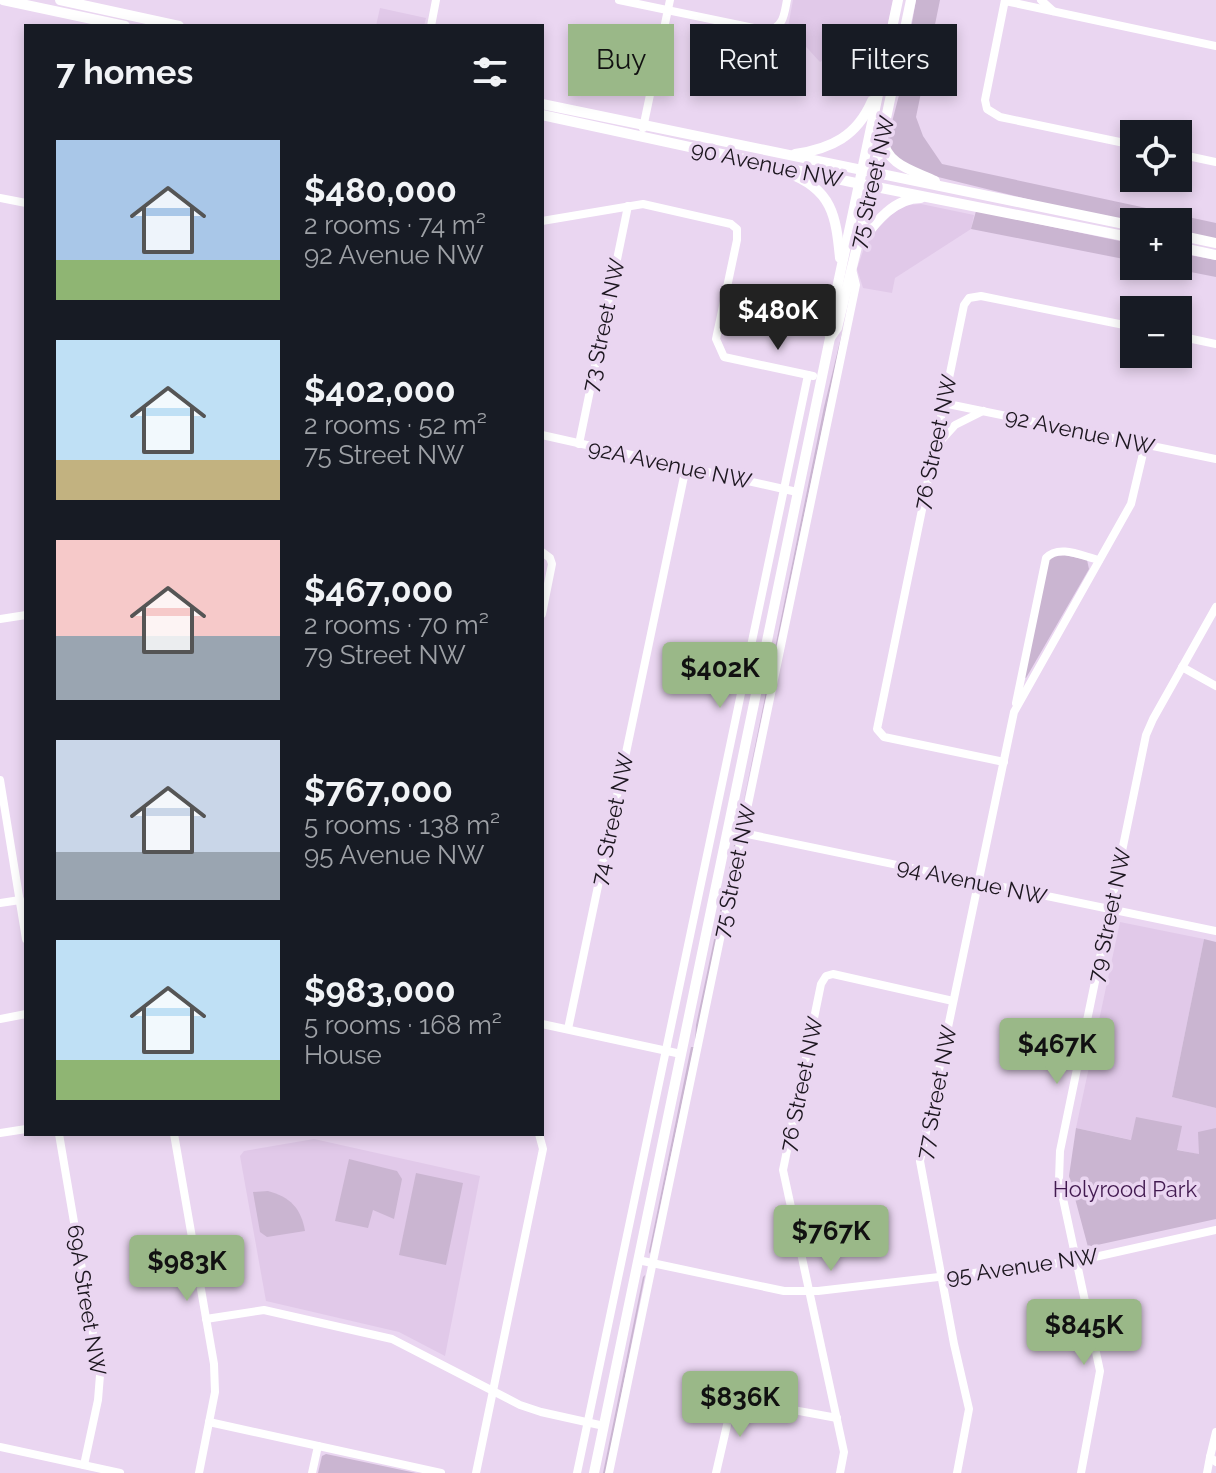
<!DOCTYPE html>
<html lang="en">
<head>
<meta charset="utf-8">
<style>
	body { margin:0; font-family:Raleway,sans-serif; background:#20242c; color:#f1f3f6; height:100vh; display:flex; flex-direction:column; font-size:30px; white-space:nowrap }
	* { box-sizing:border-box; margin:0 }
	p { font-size:26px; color:#9ea1a6 }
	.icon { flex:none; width:44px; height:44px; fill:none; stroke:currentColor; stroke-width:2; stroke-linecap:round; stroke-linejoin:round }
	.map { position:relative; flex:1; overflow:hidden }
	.sheet { position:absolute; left:24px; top:24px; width:520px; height:1112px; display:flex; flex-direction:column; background:#171b24; border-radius:0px; box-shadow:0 4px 12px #0003 }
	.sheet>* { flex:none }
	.hud { position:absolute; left:568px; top:24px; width:528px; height:72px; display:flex; gap:16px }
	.buttons { position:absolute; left:1120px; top:120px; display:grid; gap:16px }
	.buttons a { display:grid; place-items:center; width:72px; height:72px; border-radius:0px; background:#171b24; box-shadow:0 4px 12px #0003; font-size:40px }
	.price { position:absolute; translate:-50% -68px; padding:0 18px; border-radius:8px; background:#9ab888; color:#111; font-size:26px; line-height:52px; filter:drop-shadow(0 2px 4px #0008) }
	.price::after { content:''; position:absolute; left:50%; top:48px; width:24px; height:18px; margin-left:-12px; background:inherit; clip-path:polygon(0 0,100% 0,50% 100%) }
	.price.on { background:#222; color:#fff }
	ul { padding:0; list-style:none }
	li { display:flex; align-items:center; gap:24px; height:200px; padding:0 32px }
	li span { display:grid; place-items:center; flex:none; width:224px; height:160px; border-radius:0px; color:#555 }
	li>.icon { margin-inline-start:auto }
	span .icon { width:96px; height:96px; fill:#fffc; stroke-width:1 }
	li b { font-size:34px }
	h2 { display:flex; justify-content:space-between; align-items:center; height:96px; padding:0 32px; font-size:34px }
	.pill { padding:0 28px; border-radius:0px; background:#171b24; box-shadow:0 4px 12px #0003; font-size:28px; line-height:72px }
	.pill.on { background:#9ab888; color:#111 }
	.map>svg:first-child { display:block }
	.built { fill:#e1c9e9 }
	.green { fill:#cab5d1 }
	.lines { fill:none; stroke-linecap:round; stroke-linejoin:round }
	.minor { stroke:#fff; stroke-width:8 }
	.major { stroke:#fff; stroke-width:10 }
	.labels { text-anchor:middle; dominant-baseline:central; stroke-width:7; stroke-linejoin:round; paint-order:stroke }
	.street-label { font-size:22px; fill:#1c161f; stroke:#ead6f1 }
	.park-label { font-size:22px; fill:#421a50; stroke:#ead6f1 }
</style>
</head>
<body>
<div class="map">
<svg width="1216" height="1473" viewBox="0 0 1216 1473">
	<rect width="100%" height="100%" fill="#ead6f1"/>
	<g class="built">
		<path d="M793 0H893L881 56 828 45 825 59 820 62 788 27Z"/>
		<path d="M380 8 426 18 424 26H376Z"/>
		<path d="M921 204 974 215 971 229 895 278 892 293 863 288 857 269 867 239 894 212 908 205Z"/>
		<path d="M1120 922 1204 939 1172 1097 1216 1108V1158L1076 1128Z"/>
		<path d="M314 1139 480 1176 445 1356 399 1332 266 1301 240 1156 244 1151Z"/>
	</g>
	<g class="green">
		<path d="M916 0H940L916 117 923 136 942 164 1216 223V240L1178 232V222H1134L1055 206 930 175 896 160 887 141 908 61V46Z"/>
		<path d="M976 211 1134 244V261L971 229Z"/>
		<path d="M1178 253 1216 260V277L1160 266H1178Z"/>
		<path d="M843 329V330L739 825 824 407Z"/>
		<path d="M1065 555 1087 560 1089 569 1026 678 1024 677 1049 559 1052 556Z"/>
		<path d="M734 845H736L695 1043 696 1025Z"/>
		<path d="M1204 939 1216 942V1108L1172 1097Z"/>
		<path d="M691 1047H694L650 1254 649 1252Z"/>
		<path d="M1136 1117 1182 1126 1177 1150 1199 1154 1198 1132 1216 1128V1219L1088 1247 1069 1176 1076 1128 1131 1140Z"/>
		<path d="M349 1159 397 1171 402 1179 394 1219 373 1210 368 1228 335 1221Z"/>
		<path d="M416 1173 463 1183 446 1265 399 1255Z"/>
		<path d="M268 1191C290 1197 301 1208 305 1231L267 1237 260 1232 253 1192Z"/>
		<path d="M645 1275 606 1473H603L643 1277Z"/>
		<path d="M326 1454 416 1473H318L322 1456Z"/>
	</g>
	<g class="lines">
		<g class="minor">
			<path d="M619 0 768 31C784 26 784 15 787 0"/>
			<path d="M1005 0 985 100 987 109 1000 117 1134 145"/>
			<path d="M1041 0 1053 11"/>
			<path d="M1005 1 1216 46"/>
			<path d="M431 26 436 0"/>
			<path d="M643 128 670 0"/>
			<path d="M1178 154 1216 162"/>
			<path d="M0 198 26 203"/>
			<path d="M542 221 643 204 731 224 737 229V240L716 339 724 357 813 376"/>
			<path d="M1178 336 1216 344"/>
			<path d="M943 403 1216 459"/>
			<path d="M542 435 797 492"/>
			<path d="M579 444 628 206"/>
			<path d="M935 447 955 425 983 411"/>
			<path d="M542 552 550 558 552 564 542 614"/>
			<path d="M0 619 26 615"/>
			<path d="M1182 667 1216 686"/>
			<path d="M1016 703 1046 558C1059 544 1082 556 1099 560"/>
			<path d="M1004 762 884 737 877 729 964 305 969 298 981 296 1134 327"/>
			<path d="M0 780 26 939"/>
			<path d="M728 830 1216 931"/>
			<path d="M0 903 20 900"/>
			<path d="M0 1019 26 1014"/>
			<path d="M542 1024 681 1054"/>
			<path d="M568 1029 686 467"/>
			<path d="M0 1133 26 1129"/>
			<path d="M59 1134 100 1375 98 1400 84 1465"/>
			<path d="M174 1134 214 1364 215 1392 199 1473"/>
			<path d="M638 1260 784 1291H818L1077 1261 1216 1230"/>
			<path d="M206 1319 264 1310 392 1339 520 1405 541 1412 604 1426"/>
			<path d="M209 1422 441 1473"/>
			<path d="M1216 1432 1210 1457 1216 1462"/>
			<path d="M0 1447 120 1473"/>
			<path d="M312 1473 318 1446"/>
			<path d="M476 1473 543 1149 539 1134"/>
			<path d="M577 1473 808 375"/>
			<path d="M609 1473 856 285 852 269"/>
			<path d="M716 1473 733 1399 837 1418"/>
			<path d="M840 1473 844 1452 783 1170 821 984 826 976 833 974 953 1001"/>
			<path d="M957 1473 969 1409 954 1344 920 1161 1014 712 1131 504 1145 445"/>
			<path d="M1081 1473 1100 1371 1059 1180 1060 1151 1146 735 1153 719 1216 607"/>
			<path d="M1207 1473 1210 1457"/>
		</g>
		<g class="major">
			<path d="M3 0 125 26"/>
			<path d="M60 0 179 26"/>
			<path d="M542 104 1134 226"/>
			<path d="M542 115 851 182 1134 238"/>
			<path d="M883 138C885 165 915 171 935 181"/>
			<path d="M795 154C831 149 857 136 872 101"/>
			<path d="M788 173C832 189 836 216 840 258"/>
			<path d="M1178 235 1216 243"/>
			<path d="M862 241C876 221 895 198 921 198"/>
			<path d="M1178 247 1216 255"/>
			<path d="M830 338 837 328 870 194 911 0"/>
			<path d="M594 1473 830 338 829 326 898 0"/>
		</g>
	</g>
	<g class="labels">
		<g class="street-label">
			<text transform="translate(767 164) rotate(12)">90 Avenue NW</text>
			<text transform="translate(872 182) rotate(-77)">75 Street NW</text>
			<text transform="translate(603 325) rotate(-78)">73 Street NW</text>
			<text transform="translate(1080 431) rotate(12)">92 Avenue NW</text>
			<text transform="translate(935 442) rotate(-78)">76 Street NW</text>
			<text transform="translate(670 464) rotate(12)">92A Avenue NW</text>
			<text transform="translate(612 819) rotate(-78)">74 Street NW</text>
			<text transform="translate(734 871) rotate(-78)">75 Street NW</text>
			<text transform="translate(972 881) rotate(12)">94 Avenue NW</text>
			<text transform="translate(1109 915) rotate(-78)">79 Street NW</text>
			<text transform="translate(801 1084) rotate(-78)">76 Street NW</text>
			<text transform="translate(936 1092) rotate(-79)">77 Street NW</text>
			<text transform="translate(1022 1266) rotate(-8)">95 Avenue NW</text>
			<text transform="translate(87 1300) rotate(81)">69A Street NW</text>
		</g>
		<g class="park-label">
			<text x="1125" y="1189">Holyrood Park</text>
		</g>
	</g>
</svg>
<div class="buttons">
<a><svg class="icon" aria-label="locate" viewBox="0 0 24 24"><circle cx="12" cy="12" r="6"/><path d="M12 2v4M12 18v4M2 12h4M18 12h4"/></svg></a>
<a>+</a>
<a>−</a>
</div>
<b class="price on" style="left:778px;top:352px">$480K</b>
<b class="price" style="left:720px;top:710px">$402K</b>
<b class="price" style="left:1057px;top:1086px">$467K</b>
<b class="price" style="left:831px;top:1273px">$767K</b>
<b class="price" style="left:187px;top:1303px">$983K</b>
<b class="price" style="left:1084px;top:1367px">$845K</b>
<b class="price" style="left:740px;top:1439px">$836K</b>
<div class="hud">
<a class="pill on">Buy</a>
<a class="pill">Rent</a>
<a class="pill">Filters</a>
</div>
<section class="sheet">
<h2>7 homes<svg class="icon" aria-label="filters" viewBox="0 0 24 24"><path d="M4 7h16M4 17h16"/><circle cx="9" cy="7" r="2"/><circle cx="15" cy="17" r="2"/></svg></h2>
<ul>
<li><span style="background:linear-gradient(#a9c7e8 75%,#8fb573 0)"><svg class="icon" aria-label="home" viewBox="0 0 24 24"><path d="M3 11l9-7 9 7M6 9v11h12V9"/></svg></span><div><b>$480,000</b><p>2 rooms · 74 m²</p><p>92 Avenue NW</p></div></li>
<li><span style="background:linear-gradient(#bfe0f5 75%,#c2b280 0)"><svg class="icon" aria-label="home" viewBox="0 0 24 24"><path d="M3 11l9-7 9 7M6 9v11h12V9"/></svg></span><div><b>$402,000</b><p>2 rooms · 52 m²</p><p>75 Street NW</p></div></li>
<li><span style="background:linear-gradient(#f6c9c9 60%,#9aa5b1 0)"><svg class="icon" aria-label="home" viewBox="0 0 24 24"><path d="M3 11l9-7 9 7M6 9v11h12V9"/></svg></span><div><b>$467,000</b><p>2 rooms · 70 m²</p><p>79 Street NW</p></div></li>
<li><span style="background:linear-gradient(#c9d6e8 70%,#9aa5b1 0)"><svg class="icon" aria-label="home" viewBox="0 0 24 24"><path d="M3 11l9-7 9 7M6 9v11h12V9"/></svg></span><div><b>$767,000</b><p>5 rooms · 138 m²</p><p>95 Avenue NW</p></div></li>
<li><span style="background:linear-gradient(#bfe0f5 75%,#8fb573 0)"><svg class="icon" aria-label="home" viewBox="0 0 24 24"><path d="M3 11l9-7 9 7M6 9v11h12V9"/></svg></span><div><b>$983,000</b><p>5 rooms · 168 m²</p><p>House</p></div></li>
</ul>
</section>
</div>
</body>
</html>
